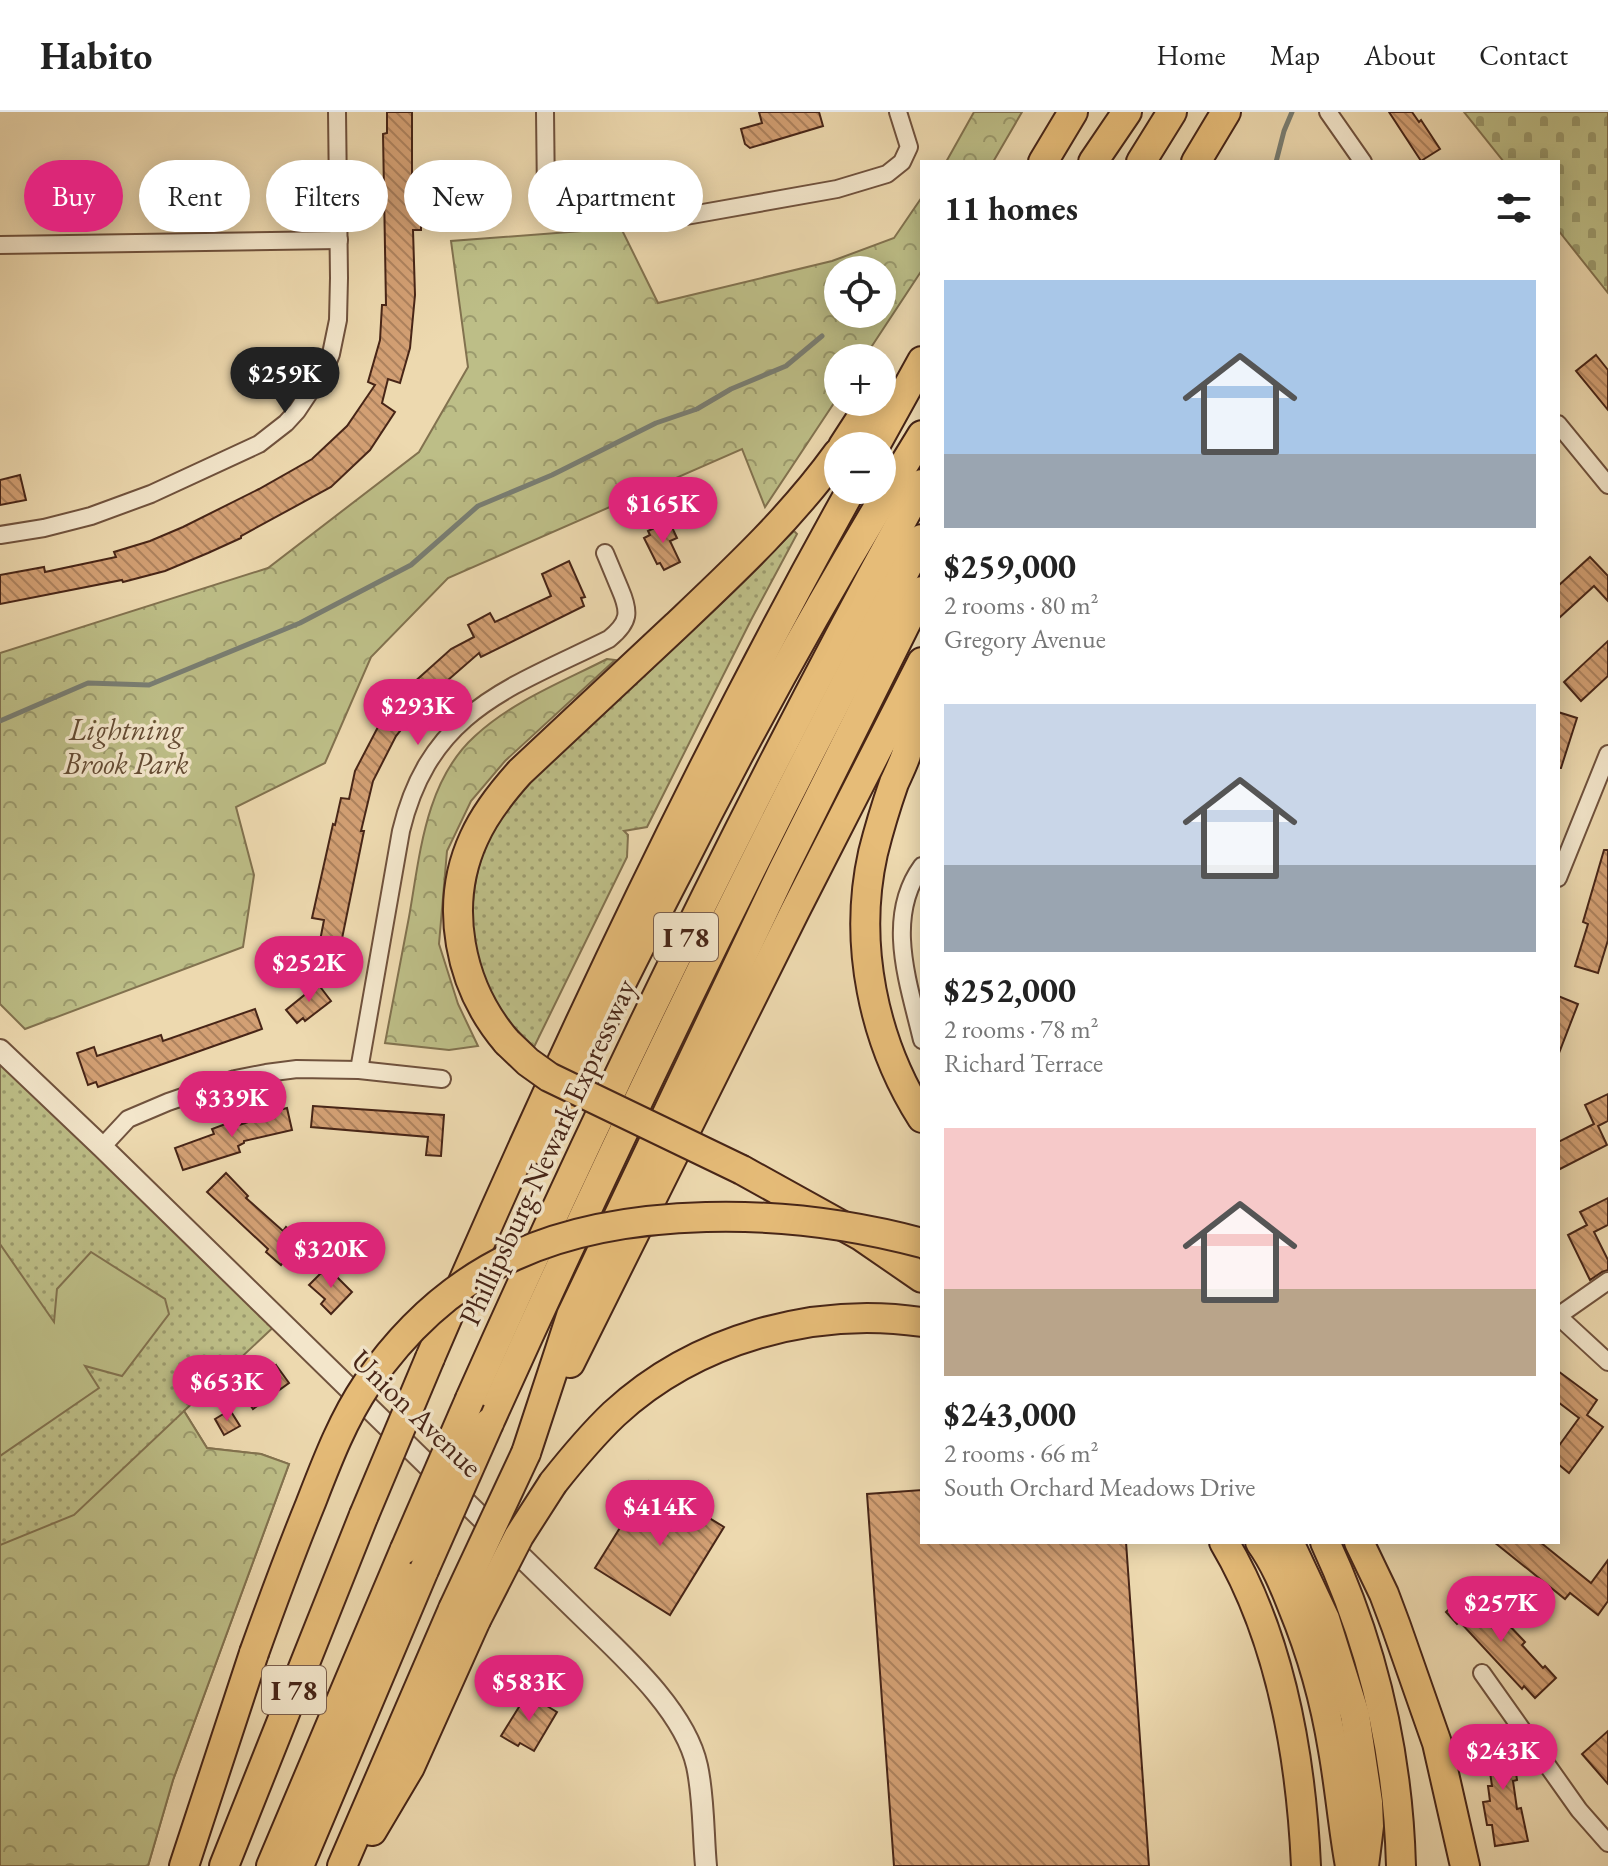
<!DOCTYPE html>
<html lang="en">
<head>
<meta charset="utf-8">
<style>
	body { margin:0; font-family:"EB Garamond",serif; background:#f6f6f6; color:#222; height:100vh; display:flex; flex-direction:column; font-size:30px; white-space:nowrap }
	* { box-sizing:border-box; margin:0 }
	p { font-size:26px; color:#767676 }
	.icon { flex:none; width:44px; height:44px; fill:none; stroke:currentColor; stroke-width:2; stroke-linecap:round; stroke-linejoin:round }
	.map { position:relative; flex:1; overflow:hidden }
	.side { position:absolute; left:920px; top:48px; width:640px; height:1384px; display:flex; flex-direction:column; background:#fff; border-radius:0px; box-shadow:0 4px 20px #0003 }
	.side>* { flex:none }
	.hud { position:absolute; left:24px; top:48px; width:760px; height:72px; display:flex; gap:16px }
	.tools { position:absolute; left:824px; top:144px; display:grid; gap:16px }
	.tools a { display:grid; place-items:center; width:72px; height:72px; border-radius:50%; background:#fff; box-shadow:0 4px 20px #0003; font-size:40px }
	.price { position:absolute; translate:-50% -68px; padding:0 18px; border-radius:28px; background:#db2777; color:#fff; font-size:26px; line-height:52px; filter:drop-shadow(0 2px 4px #0008) }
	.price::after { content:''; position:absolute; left:50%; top:48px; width:24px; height:18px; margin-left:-12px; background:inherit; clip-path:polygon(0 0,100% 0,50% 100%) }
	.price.active { background:#222; color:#fff }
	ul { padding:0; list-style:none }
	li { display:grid; align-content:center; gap:16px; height:424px; padding:0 24px }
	li span { display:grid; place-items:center; height:248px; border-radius:0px; color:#555 }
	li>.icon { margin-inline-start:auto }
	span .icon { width:144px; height:144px; fill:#fffc; stroke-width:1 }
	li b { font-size:34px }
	h2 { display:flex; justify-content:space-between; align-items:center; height:96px; padding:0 24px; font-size:34px }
	.chip { padding:0 28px; border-radius:36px; background:#fff; box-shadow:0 4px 20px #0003; font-size:28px; line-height:72px }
	.chip.active { background:#db2777; color:#fff }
	header { display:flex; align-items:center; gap:48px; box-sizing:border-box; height:112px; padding:0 40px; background:#fff; border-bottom:2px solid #e0e0e0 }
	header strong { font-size:38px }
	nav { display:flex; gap:44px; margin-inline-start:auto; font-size:28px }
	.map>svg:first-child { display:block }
	.grass { fill:url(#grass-dots); stroke:#82724f; stroke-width:2 }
	.forest { fill:url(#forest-crowns); stroke:#82724f; stroke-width:2; fill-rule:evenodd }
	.cemetery { fill:url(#cemetery-stones); stroke:#82724f; stroke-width:2 }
	.garden { fill:#bdbe87; stroke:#82724f; stroke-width:2 }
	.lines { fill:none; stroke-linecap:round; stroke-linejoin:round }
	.stream { stroke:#797e73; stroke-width:5 }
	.building { fill:url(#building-back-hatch); stroke:#472517; stroke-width:2 }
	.minor-casing { stroke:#70523d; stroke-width:20 }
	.tertiary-casing { stroke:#70523d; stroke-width:24 }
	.motorway-casing { stroke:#472517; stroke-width:32 }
	.minor { stroke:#f3e6cb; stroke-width:16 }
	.tertiary { stroke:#f3e6cb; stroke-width:20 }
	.motorway { stroke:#e6bc78; stroke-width:28 }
	.motorway-bridge-casing { stroke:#472517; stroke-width:32; stroke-linecap:butt }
	.motorway-bridge { stroke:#e6bc78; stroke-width:28 }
	.labels { text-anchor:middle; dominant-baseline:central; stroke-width:7; stroke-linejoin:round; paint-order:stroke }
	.shield { fill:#f3e6cb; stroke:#7b5f4d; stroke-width:2 }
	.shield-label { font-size:28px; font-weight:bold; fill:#472517 }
	.park-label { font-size:30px; font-style:italic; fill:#644b33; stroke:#f3e6cb }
	.street-label { font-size:30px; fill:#472517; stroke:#f3e6cb }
</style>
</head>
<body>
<header>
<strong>Habito</strong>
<nav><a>Home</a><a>Map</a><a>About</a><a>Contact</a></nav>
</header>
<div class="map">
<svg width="1608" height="1754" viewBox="0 0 1608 1754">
	<defs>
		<pattern id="grass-dots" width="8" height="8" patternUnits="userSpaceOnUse" patternTransform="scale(2)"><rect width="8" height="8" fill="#bdbe87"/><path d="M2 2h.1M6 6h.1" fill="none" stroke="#9b9a6d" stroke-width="1.8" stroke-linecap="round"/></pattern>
		<pattern id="forest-crowns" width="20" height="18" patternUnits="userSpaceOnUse" patternTransform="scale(2)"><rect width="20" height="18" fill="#bdbe87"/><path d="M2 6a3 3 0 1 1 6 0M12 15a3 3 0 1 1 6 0" fill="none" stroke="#9b9a6d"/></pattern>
		<pattern id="cemetery-stones" width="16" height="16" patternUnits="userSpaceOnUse" patternTransform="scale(2)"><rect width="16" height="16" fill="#bdbe87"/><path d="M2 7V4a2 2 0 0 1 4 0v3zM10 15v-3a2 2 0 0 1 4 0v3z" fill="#9b9a6d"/></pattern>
		<pattern id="building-back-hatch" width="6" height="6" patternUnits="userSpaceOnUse" patternTransform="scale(2)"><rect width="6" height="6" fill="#d3a074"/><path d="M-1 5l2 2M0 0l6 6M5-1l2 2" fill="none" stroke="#ad825e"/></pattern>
	</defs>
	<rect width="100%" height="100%" fill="#edd9af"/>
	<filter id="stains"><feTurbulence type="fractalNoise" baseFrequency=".0025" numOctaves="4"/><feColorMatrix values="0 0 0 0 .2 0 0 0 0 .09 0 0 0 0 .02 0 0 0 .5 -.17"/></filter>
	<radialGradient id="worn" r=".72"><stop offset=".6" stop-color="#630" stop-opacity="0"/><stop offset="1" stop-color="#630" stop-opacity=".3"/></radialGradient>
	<g class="grass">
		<path d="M794 419 797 422 751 508 647 715 624 719 628 723 627 745 534 935 511 912 510 915C501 899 489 883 483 866 463 807 472 744 508 693 515 684 525 675 533 666Z"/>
		<path d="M0 937 280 1209 184 1299 207 1336 261 1342 289 1352 173 1668 148 1754H0Z"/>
	</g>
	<g class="forest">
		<path d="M974 0H1022L993 50H946Z"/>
		<path d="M922 85V158L864 246H838V285L765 395 742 337 448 466 371 545 325 651 236 695 254 763 243 835 25 917 0 892V541L268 456 419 340 468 255 451 129 621 116 658 191 832 149 894 126ZM882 158V202H838V158Z"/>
		<path d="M607 547 615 548 505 649 471 689 447 739 439 832 458 892 478 934 449 938 385 931C393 889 401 847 409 805 420 743 425 669 475 624 513 589 562 570 607 547Z"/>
		<path d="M184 1299 207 1336 261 1342 289 1352 173 1668 148 1754H0V1433L74 1403Z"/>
	</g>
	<path class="cemetery" d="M1464 0H1608V181L1558 118V50H1504Z"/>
	<path class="garden" d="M0 1132 54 1210 57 1177 91 1140 165 1187 169 1202 122 1264 85 1254 99 1276 0 1344Z"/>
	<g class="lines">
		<g class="stream">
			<path d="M1276 50 1284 19 1292 0"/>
			<path d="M0 609 88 571 149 573 300 511 411 453 478 394 552 363 656 311 697 297 731 277 786 254 822 224"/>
		</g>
	</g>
	<g class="building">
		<path d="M387 0H412V64H421V118H413L415 183 410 236 400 271 388 267 382 291 395 300 370 338 331 375 241 424V426L208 441 165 459 123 470 122 468 0 492V463L44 455 45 460 116 445 114 440 150 429 183 415 259 377 312 347 347 314 375 273 368 270 380 228 382 193H386L383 22 387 21Z"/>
		<path d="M759 0H819L823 14 750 36 745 32 741 17 762 11Z"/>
		<path d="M1389 0H1412L1419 10 1421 8 1440 37 1421 49Z"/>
		<path d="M1596 243 1608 258V298L1576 259Z"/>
		<path d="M20 363 26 388 0 393V368Z"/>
		<path d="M669 409 677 426 670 429 680 450 664 458 660 451 657 452 644 426 650 423 648 419Z"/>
		<path d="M1590 445 1608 464V489L1594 474 1558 507V474Z"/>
		<path d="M569 449 585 485 581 486 584 494 481 545 479 541 440 575 437 573 396 624 373 669 361 719H364L337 851 333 850 332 858 315 855 324 808 312 806 333 712 335 713 341 686 349 687 355 659 379 613 411 573 451 537 474 525 468 513 490 501 495 510 551 484 542 462Z"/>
		<path d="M1608 529V564L1581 589 1564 570Z"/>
		<path d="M1558 600 1577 606 1561 656H1558Z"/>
		<path d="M1604 738H1608V828L1598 861 1575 854 1588 812 1583 810Z"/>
		<path d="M318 872 331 889 305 909 303 906 297 911 286 898Z"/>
		<path d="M1558 884 1578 892 1559 941H1558Z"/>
		<path d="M255 897 262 917 98 975 96 970 88 973 77 941 94 935 97 944 161 923 163 929Z"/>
		<path d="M1608 982V1009L1598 1014 1607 1033 1558 1058V1030L1594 1012 1585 993Z"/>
		<path d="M313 994 444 1003 441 1044 426 1043 428 1025 311 1015Z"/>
		<path d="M287 996 292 1018 244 1029V1031L238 1034 240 1040 183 1058 175 1036 214 1022 212 1017 228 1011 230 1016 260 1006V1003Z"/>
		<path d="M226 1061 248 1084 246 1086 283 1119 286 1115 297 1124 294 1127 298 1129 293 1135 295 1136 281 1153 266 1140 268 1137 207 1080Z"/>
		<path d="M1608 1086V1113L1594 1120 1608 1148V1158L1602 1160 1590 1168 1568 1123 1587 1113 1580 1100Z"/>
		<path d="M327 1155 352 1180 331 1202 321 1192 325 1187 309 1173Z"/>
		<path d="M276 1253 289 1271 253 1297 241 1279Z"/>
		<path d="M1558 1259 1597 1288 1587 1303 1603 1315 1569 1361 1558 1352V1335L1579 1306 1558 1290Z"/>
		<path d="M230 1298 240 1314 224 1323 215 1307Z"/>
		<path d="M649 1369 724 1415 670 1503 595 1456Z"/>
		<path d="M922 1378V1430H1126L1149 1754H894L867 1382Z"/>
		<path d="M1494 1430H1540L1591 1471 1608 1448V1489L1598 1503 1570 1481 1565 1487Z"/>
		<path d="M1469 1478 1480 1490 1482 1488 1503 1511 1505 1509 1525 1530 1522 1533 1543 1556 1545 1554 1556 1566 1535 1586 1524 1574 1522 1577 1460 1510 1457 1512 1446 1500Z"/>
		<path d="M527 1582 557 1600 534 1639 520 1631 518 1634 501 1624Z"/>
		<path d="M1608 1619V1672L1582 1642Z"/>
		<path d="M1509 1621 1511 1637H1515L1517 1654H1515L1517 1668 1513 1669 1517 1697 1521 1696 1528 1729 1495 1734 1492 1713H1487L1483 1690 1490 1689 1488 1674H1492L1487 1639 1483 1640 1480 1625Z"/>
	</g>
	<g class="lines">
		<g class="minor-casing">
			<g id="minor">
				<path d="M545 0 546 85C554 93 562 97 572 100L669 107 837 77 887 62 902 50 909 35 898 0"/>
				<path d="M1328 0 1363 50"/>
				<path d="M0 133 339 128"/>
				<path d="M1558 312 1608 373"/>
				<path d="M0 423 44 416 91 404 151 382 259 332 286 311 297 299 325 257 331 242 338 208 339 166 337 0"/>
				<path d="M922 754C884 806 909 872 922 928"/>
				<path d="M1558 766 1608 642"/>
				<path d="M359 958 401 719C430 598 510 576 609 527 630 510 630 500 620 477 615 465 610 453 605 441"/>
				<path d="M102 1035 128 1007 168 990 235 967 266 961 297 957 359 958 442 967"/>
				<path d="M1558 1204 1608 1250"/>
				<path d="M1558 1204 1608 1169"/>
				<path d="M1482 1561 1579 1698 1608 1731"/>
			</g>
		</g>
		<g class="tertiary-casing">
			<path id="tertiary" d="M0 938 102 1035 581 1503C621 1542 685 1598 697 1654 704 1686 703 1722 706 1754"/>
		</g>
		<g class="motorway-casing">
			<g id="motorway">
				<path d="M1043 50 1073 0"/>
				<path d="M1093 50 1127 0"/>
				<path d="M1141 50 1172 0"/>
				<path d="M1196 50 1226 0"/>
				<path d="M843 334 865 300 875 290"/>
				<path d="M875 334 922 249"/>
				<path d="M912 582C910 601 911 624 906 643 903 652 898 662 894 671 886 694 879 717 873 741 853 831 873 929 922 1006"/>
				<path d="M507 930C459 874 443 793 474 726 485 701 502 680 520 660 572 612 624 563 676 514 734 459 791 406 838 341"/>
				<path d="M538 1037C570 983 595 926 622 870 641 832 660 794 680 756 754 609 835 464 922 323"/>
				<path d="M742 1058 861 1124 922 1166"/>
				<path d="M430 1246C557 950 694 659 851 378"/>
				<path d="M570 1251 795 799 922 550"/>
				<path d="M470 1287C608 977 757 670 922 372"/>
				<path d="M489 1311C624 1012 766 716 922 427"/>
				<path d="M526 1341 571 1204 783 758 922 479"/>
				<path d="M553 1371C572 1347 592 1323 614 1302 695 1227 814 1194 922 1210"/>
				<path d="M1224 1430C1281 1526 1301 1644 1306 1754"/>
				<path d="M1260 1430C1275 1451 1284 1473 1293 1496 1312 1542 1325 1589 1333 1638 1340 1677 1343 1716 1350 1754"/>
				<path d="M1289 1430 1325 1507 1355 1603 1368 1690 1369 1714 1364 1754"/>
				<path d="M1325 1430C1372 1531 1398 1642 1401 1754"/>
				<path d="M1359 1430 1384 1482 1396 1514 1437 1631 1465 1754"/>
				<path d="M372 1719 410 1655 476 1508"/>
				<path d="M184 1754 254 1541"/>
				<path d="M224 1754 364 1403"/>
				<path d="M271 1754 405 1437"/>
				<path d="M299 1754 424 1458"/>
				<path d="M342 1754 453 1497"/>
			</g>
		</g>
		<use href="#minor" class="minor"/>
		<use href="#tertiary" class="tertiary"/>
		<use href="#motorway" class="motorway"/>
		<g class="motorway-bridge-casing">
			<g id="motorway-bridge">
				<path d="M507 930 528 950 549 965 742 1058"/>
				<path d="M364 1403 430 1246"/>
				<path d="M405 1437 470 1287"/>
				<path d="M424 1458 489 1311"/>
				<path d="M453 1497 526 1341"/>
				<path d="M476 1508 519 1424 553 1371"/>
				<path d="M254 1541C272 1491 290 1442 310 1393 326 1352 342 1309 367 1272 452 1149 561 1109 706 1105 779 1103 851 1112 922 1131"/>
			</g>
		</g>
		<use href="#motorway-bridge" class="motorway-bridge"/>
	</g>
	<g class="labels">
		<g class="shield">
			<rect x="654" y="801" width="64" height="48" rx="6"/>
			<rect x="262" y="1554" width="64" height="48" rx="6"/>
		</g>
		<g class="shield-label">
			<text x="686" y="825">I 78</text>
			<text x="294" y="1578">I 78</text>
		</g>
		<g class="park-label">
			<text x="126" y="617">Lightning<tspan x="126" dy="34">Brook Park</tspan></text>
		</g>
		<g class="street-label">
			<text transform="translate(547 1040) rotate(-65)">Phillipsburg-Newark Expressway</text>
			<text transform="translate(417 1301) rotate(44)">Union Avenue</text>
		</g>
	</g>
	<rect width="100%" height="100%" filter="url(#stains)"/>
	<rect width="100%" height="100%" fill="url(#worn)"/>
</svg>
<div class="tools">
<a><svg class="icon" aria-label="locate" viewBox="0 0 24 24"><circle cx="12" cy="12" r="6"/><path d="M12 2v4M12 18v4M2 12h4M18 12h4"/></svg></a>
<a>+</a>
<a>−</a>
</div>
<b class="price active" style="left:285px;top:303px">$259K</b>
<b class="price" style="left:663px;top:433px">$165K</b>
<b class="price" style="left:418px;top:635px">$293K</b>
<b class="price" style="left:309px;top:892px">$252K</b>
<b class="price" style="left:232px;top:1027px">$339K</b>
<b class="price" style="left:331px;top:1178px">$320K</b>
<b class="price" style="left:227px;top:1311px">$653K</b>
<b class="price" style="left:660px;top:1436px">$414K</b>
<b class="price" style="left:1501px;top:1532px">$257K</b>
<b class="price" style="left:529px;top:1611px">$583K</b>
<b class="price" style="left:1503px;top:1680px">$243K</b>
<div class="hud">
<a class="chip active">Buy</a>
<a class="chip">Rent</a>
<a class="chip">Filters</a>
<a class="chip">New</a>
<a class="chip">Apartment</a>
</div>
<section class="side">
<h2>11 homes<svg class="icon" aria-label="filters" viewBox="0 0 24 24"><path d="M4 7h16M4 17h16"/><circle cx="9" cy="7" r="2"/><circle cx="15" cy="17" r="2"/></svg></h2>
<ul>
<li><span style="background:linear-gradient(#a9c7e8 70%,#9aa5b1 0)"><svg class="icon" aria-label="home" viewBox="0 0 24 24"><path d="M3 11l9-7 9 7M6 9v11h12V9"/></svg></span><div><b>$259,000</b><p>2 rooms · 80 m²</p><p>Gregory Avenue</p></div></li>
<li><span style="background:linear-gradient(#c9d6e8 65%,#9aa5b1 0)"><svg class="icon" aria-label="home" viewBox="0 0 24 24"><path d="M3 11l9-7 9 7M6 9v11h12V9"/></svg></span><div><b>$252,000</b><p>2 rooms · 78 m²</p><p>Richard Terrace</p></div></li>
<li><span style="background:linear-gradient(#f6c9c9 65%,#b9a48a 0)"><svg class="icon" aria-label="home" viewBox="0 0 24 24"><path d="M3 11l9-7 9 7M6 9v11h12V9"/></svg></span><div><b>$243,000</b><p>2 rooms · 66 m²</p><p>South Orchard Meadows Drive</p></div></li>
</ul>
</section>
</div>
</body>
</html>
